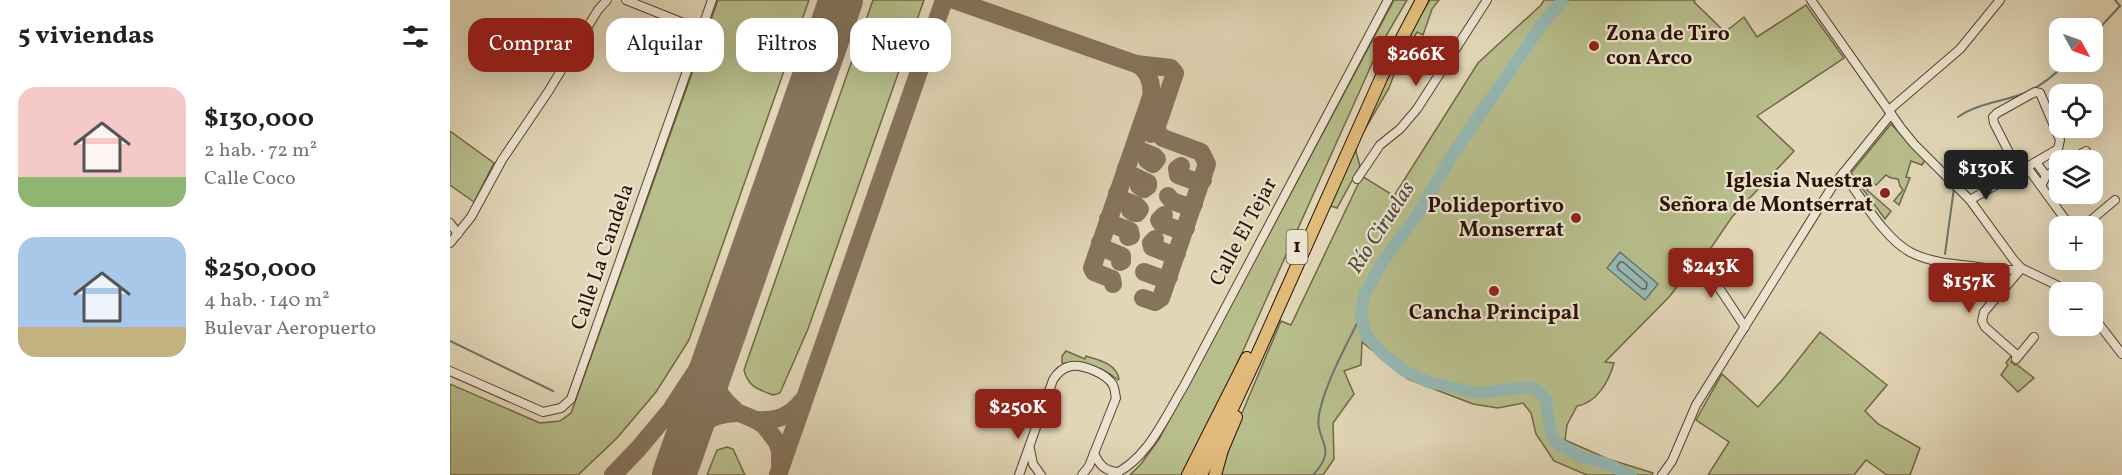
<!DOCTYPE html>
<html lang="es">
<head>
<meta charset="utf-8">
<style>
	body { margin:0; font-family:Vollkorn,serif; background:#f2f2f2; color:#222; height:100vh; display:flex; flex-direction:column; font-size:22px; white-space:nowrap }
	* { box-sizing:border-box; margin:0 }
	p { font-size:20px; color:#767676 }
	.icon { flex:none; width:33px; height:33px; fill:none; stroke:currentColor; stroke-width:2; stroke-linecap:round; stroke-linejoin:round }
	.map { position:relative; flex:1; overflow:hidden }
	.side { display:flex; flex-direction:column; background:#fff; width:450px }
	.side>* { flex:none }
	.top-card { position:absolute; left:18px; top:18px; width:570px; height:54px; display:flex; gap:12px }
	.needle { width:39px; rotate:130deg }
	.tools { position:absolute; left:1599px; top:18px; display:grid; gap:12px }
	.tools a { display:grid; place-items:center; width:54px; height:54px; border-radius:12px; background:#fff; box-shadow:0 6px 24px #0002; font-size:30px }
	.price { position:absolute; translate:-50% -51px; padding:0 14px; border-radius:6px; background:#8f2418; color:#fff; font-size:20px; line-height:39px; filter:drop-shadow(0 2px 3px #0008) }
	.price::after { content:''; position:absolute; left:50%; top:36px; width:18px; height:14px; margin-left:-9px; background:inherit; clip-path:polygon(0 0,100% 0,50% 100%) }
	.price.on { background:#222; color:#fff }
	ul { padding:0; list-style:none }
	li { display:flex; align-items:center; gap:18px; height:150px; padding:0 18px }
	li span { display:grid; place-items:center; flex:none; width:168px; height:120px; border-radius:18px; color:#555 }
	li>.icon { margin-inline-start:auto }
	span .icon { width:72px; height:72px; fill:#fffc; stroke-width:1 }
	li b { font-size:26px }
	h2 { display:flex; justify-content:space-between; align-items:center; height:72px; padding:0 18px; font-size:26px }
	.chip { padding:0 21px; border-radius:18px; background:#fff; box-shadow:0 6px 24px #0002; font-size:21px; line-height:54px }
	.chip.on { background:#8f2418; color:#fff }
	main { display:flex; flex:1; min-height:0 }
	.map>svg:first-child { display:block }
	.green { fill:#b7bd8b; stroke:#716746; stroke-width:1.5 }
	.water { fill:#95b8b4; stroke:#6b756d; stroke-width:1.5 }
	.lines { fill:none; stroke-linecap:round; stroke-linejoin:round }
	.shore { stroke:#60645b; stroke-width:1.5 }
	.stream { stroke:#6b756d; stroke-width:2 }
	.river { stroke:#95b8b4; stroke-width:12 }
	.taxiway { stroke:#86745c; stroke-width:18 }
	.runway { stroke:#86745c; stroke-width:44 }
	.minor-casing { stroke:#58422f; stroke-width:10 }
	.highway-casing { stroke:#2b1102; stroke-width:14 }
	.minor { stroke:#ece4d0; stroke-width:8 }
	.highway { stroke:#e0bb7b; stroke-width:12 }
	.poi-dot { fill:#8f2418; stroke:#ece4d0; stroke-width:2 }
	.labels { text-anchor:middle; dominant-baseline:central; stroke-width:4.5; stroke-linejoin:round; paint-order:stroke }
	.shield { fill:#ece4d0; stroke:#655040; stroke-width:1.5 }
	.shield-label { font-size:20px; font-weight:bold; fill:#2b1102 }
	.poi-label { font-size:21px; font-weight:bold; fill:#2b1102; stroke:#ece4d0; text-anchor:end }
	.street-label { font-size:21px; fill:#2b1102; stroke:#ece4d0 }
	.water-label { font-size:22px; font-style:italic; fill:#504b40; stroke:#ece4d0 }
</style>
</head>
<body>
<main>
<section class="side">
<h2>5 viviendas<svg class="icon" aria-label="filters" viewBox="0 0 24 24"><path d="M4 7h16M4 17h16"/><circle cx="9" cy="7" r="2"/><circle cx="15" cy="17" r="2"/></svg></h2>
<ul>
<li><span style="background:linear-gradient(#f6c9c9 75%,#8fb573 0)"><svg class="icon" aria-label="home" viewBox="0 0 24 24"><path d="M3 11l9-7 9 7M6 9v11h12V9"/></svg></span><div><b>$130,000</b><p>2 hab. · 72 m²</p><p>Calle Coco</p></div></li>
<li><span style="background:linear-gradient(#a9c7e8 75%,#c2b280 0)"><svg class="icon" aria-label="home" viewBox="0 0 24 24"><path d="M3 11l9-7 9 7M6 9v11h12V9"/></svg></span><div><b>$250,000</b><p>4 hab. · 140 m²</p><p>Bulevar Aeropuerto</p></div></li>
</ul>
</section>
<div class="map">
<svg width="1672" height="475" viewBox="0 0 1672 475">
	<rect width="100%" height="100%" fill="#e1d6b6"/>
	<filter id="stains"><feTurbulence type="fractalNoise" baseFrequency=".00333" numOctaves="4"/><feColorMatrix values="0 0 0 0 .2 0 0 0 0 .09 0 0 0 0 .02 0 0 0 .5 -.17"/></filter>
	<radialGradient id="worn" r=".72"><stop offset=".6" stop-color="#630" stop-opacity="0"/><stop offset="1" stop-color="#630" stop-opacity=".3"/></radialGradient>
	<g class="green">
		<path d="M268 0H359L239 340 206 392 167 438 128 475H0V384L90 423 110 421 121 413Z"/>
		<path d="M423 0H474L358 329 330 393 323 395C309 390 298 387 294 370Z"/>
		<path d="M944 0H957L929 48 744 460 735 475H680L691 464 709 439Z"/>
		<path d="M980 0H989L982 9 973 35 967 32 948 64 939 88 907 143 906 152 910 166 887 208 878 205 956 37Z"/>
		<path d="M1094 0H1245L1244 2 1275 32 1294 17 1307 37 1356 5 1394 58 1307 116 1344 151 1282 217 1248 267 1244 264 1220 296 1155 362 1164 363C1159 381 1147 403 1127 406L1117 425 1115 440 1158 459 1203 473 1202 475H1137L1104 461 1086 434 1081 413 1073 403 1048 408 1023 404 958 379 912 342 911 365 894 371 904 394 883 423 884 459 873 475H771L781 439 831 321 841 325 912 176 944 196 1028 63 1091 5Z"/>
		<path d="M1441 124 1475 160 1472 165 1461 161 1456 177 1460 178 1449 205 1444 201 1453 190 1450 186 1448 179 1441 178 1436 175 1426 185 1423 183 1417 190 1441 211 1435 219 1401 173Z"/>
		<path d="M0 131 44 163 24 202 0 185Z"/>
		<path d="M1370 332 1437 385 1415 411 1428 424 1470 448 1460 475H1437L1416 460 1404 475H1258L1279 442 1246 420 1272 374 1308 407 1333 379Z"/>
		<path d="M616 351 635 359 636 356C650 361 666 363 669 379L668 380C650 365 634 363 612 363V356Z"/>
		<path d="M1561 356 1563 358 1561 362 1565 365 1566 364 1584 378 1568 392 1551 375 1558 365 1556 363Z"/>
		<path d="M277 447 283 449 295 475H257L267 450Z"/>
	</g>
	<path class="water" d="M1170 252 1208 284 1195 300 1157 268Z"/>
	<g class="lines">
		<path class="shore" d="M1170 262H1173L1197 283 1196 289H1192L1168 269 1167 266Z"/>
		<g class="stream">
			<path d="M1665 0 1670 6"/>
			<path d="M1642 36 1670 6"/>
			<path d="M1508 117C1528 103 1552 102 1575 93 1590 87 1607 73 1617 62"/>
			<path d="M1495 254 1504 188"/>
			<path d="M0 341 103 391"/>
			<path d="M863 475C890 447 864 441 869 415 874 386 897 343 911 316"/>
		</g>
		<path class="river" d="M1113 0 1093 23 1005 151 967 215 933 261 914 295 911 316 916 335 932 353 953 370 978 382 1028 393 1079 387 1088 391 1096 399 1100 430 1106 442 1131 457 1155 463 1181 475"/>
		<g class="taxiway">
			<path d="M504 0 686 64C698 69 703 84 701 97L642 268 644 272 662 279 663 284"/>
			<path d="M686 64 721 68 725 73 706 129 701 134"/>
			<path d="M685 145 687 149 704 156 707 159 703 164 697 160"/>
			<path d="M731 166 727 169 728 175 747 182 753 180"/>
			<path d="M676 168 679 174 698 183V186L694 189 689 186"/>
			<path d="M667 194 670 199 686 205 690 209 687 213H684L680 210"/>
			<path d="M718 196 722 201 739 207 744 204"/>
			<path d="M714 215 709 220 712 224 732 231 736 228"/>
			<path d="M658 219 662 224 680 231 681 236 678 237"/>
			<path d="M705 239 701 243 702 247 720 254 727 253"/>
			<path d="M650 243 653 248 672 256V261L670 262"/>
			<path d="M694 272 713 279 719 277"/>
			<path d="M693 298 705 302 711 298 757 164 751 152 713 138C703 129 698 121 698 108"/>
			<path d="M264 363C263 386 268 395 285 410"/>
			<path d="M222 408 256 356 286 298"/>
			<path d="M306 420C326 421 340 417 352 401"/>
			<path d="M231 453C246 427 255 414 287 413"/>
			<path d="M163 475 188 449 219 412 226 405 243 400H251L289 413 306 420 314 425 327 442 330 451V464"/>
			<path d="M328 475 494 0"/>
		</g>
		<path class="runway" d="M224 475 391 0"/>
		<g class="minor-casing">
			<g id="minor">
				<path d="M176 0 251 30"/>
				<path d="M1361 0 1451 128 1464 144 1520 200 1563 259 1571 268 1621 292"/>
				<path d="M1439 110 1510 49 1550 0"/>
				<path d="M1620 160 1636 151"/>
				<path d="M1586 162 1596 176"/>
				<path d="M1577 167 1620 226"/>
				<path d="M1393 173C1411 197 1435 240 1462 253 1480 262 1502 264 1521 266 1538 268 1555 273 1571 268"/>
				<path d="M907 179 930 145 950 129 967 109 1037 0"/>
				<path d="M1591 186 1596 176 1610 167"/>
				<path d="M1520 200 1608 149 1610 140 1590 93 1585 92 1547 113 1543 117 1544 123 1569 172"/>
				<path d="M0 223 8 234"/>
				<path d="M1634 226 1665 200"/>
				<path d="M0 243 21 217 52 160 98 92 148 10 157 0"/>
				<path d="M1245 255 1250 259 1295 327"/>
				<path d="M1642 315 1672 354"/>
				<path d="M1568 356 1535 327 1532 321 1534 312 1571 269"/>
				<path d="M1566 359 1584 337"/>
				<path d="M0 371 93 412 111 408 121 399 262 0"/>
				<path d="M580 449 583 464 591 475"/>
				<path d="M644 453C649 465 655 471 668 472"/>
				<path d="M569 475 603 380C607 373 612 368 621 366 633 364 657 374 663 385 665 389 665 394 666 398L639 466 632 475"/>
				<path d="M662 475C697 461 715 417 734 386L938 0"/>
				<path d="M1212 475 1222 461 1246 405 1355 230 1382 187 1441 114"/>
			</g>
		</g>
		<g class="highway-casing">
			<g id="highway">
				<path d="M738 475 797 358"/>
				<path d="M751 475 804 362 932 76 972 0"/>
				<path d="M765 475 772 450 786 417"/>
			</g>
		</g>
		<use href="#minor" class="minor"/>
		<use href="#highway" class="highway"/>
	</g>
	<g class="poi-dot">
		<circle cx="1144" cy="46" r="6"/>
		<circle cx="1435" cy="193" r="6"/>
		<circle cx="1126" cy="218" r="6"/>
		<circle cx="1044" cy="291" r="6"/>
	</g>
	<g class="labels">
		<rect class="shield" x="836.5" y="230" width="21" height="34" rx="4.5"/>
		<g class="shield-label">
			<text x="847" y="247">1</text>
		</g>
		<g class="poi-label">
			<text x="1156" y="34" text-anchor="start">Zona de Tiro<tspan x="1156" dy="24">con Arco</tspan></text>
			<text x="1423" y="181">Iglesia Nuestra<tspan x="1423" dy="24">Señora de Montserrat</tspan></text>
			<text x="1114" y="206">Polideportivo<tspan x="1114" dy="24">Monserrat</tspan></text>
			<text x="1044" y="313" text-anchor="middle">Cancha Principal</text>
		</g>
		<g class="street-label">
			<text transform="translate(794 232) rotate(-62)">Calle El Tejar</text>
			<text transform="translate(153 257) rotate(-71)">Calle La Candela</text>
		</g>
		<g class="water-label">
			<text transform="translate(932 228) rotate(-57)">Río Ciruelas</text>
		</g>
	</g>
	<rect width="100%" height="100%" filter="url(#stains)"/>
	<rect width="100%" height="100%" fill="url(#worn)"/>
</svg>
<div class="tools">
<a><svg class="needle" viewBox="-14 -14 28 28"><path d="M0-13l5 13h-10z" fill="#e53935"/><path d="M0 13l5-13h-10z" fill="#767676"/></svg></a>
<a><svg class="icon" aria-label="locate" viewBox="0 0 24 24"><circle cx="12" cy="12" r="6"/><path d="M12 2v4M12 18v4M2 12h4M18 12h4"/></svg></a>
<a><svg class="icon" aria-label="layers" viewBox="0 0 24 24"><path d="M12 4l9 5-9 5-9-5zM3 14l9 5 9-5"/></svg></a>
<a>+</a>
<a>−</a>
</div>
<b class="price" style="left:966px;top:87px">$266K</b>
<b class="price on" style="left:1536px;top:201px">$130K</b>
<b class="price" style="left:1261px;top:299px">$243K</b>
<b class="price" style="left:1519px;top:314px">$157K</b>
<b class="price" style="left:568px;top:440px">$250K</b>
<div class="top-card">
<a class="chip on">Comprar</a>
<a class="chip">Alquilar</a>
<a class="chip">Filtros</a>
<a class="chip">Nuevo</a>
</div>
</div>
</main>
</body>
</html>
